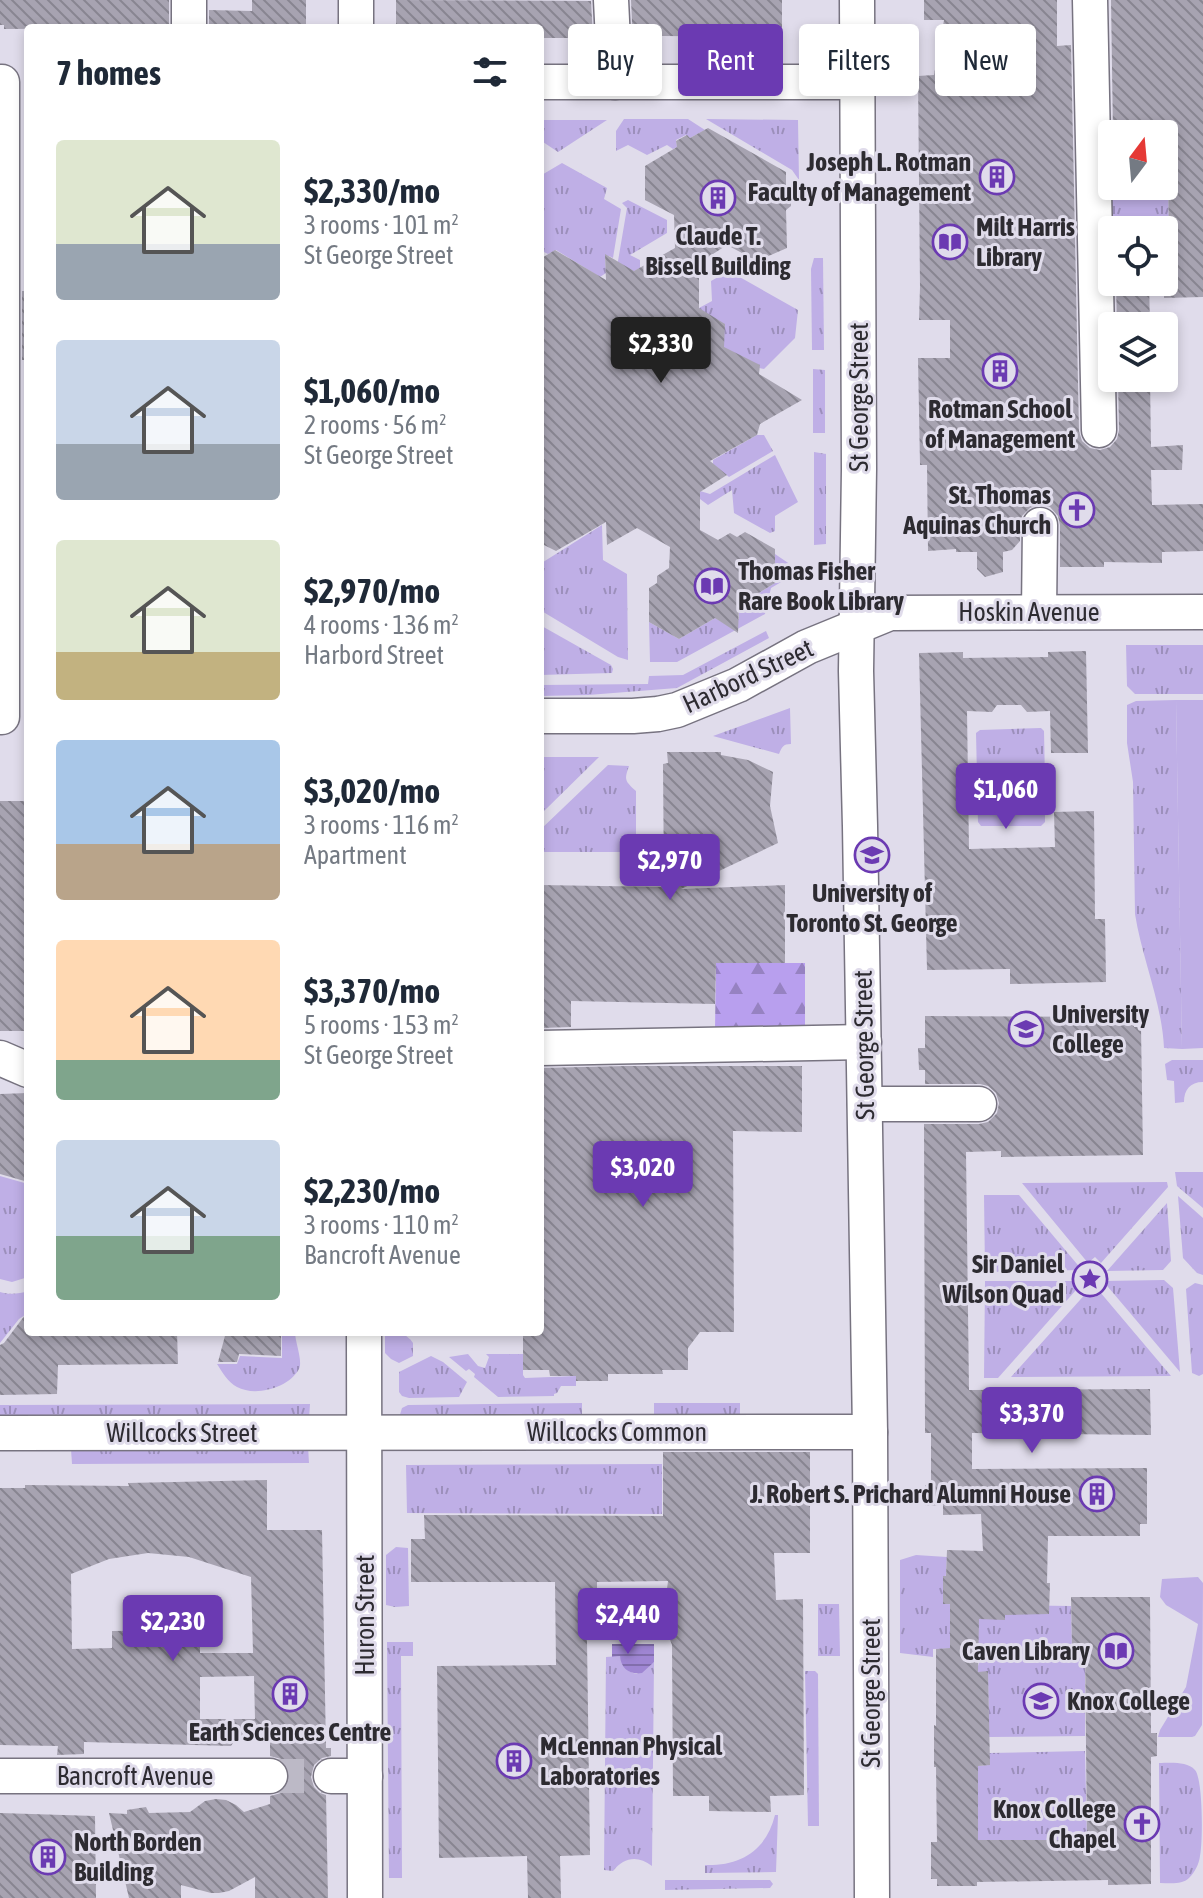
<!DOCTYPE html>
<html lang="en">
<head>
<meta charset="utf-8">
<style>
	body { margin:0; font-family:"Asap Condensed",sans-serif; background:#f6f6f7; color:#1f2937; height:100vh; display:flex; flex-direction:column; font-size:30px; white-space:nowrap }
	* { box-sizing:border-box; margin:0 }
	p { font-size:26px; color:#747a83 }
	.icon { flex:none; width:44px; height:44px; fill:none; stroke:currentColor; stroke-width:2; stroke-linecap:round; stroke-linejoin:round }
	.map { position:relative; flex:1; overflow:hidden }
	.panel { position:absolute; left:24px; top:24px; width:520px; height:1312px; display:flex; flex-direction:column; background:#fff; border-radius:8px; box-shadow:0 4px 12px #0003 }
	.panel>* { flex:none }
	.hud { position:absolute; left:568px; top:24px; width:514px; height:72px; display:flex; gap:16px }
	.needle { width:52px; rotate:16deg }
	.buttons { position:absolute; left:1098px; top:120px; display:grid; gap:16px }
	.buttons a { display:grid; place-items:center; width:80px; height:80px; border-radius:8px; background:#fff; box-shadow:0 4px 12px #0003; font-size:40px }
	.price { position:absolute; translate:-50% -68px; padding:0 18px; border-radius:8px; background:#6b3ab2; color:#fff; font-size:26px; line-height:52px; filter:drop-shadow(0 2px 4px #0008) }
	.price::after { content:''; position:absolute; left:50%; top:48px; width:24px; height:18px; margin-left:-12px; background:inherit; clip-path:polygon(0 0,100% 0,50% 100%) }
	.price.selected { background:#222; color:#fff }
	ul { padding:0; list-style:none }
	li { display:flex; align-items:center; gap:24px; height:200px; padding:0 32px }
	li span { display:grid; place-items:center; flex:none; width:224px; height:160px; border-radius:8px; color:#555 }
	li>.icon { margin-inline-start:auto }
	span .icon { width:96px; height:96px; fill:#fffc; stroke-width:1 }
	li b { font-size:34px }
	h2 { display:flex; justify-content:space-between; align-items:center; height:96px; padding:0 32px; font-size:34px }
	.pill { padding:0 28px; border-radius:8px; background:#fff; box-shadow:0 4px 12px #0003; font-size:28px; line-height:72px }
	.pill.selected { background:#6b3ab2; color:#fff }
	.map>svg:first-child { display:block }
	.grass { fill:url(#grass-tufts) }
	.forest { fill:url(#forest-firs) }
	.green { fill:#bfafe6 }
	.water { fill:url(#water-rules) }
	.building { fill:url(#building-back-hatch); fill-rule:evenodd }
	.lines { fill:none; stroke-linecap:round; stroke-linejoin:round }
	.minor-tunnel { stroke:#bcb9c6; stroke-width:34; stroke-dasharray:34 17; stroke-linecap:butt }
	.minor-casing { stroke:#777380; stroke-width:37 }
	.minor { stroke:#fff; stroke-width:34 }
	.labels { text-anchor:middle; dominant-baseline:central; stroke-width:6; stroke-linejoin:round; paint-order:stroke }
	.poi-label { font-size:26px; font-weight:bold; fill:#2d2b31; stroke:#e0dceb; text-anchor:end }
	.street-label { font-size:26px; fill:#2d2b31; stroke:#e0dceb }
</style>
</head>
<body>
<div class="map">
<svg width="1203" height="1898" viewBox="0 0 1203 1898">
	<defs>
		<pattern id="grass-tufts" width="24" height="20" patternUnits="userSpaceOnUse" patternTransform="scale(2)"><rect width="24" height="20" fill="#bfafe6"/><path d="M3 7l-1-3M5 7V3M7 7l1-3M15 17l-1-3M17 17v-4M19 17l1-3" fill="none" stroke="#9c8fbb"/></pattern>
		<pattern id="forest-firs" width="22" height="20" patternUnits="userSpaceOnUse" patternTransform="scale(2)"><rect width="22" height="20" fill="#b89fee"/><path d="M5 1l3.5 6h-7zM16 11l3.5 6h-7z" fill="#9682c1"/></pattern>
		<pattern id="water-rules" width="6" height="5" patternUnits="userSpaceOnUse" patternTransform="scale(2)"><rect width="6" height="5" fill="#9f86d3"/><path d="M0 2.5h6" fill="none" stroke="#826eac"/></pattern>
		<pattern id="building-back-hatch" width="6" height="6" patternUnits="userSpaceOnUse" patternTransform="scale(2)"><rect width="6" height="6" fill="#a7a3b1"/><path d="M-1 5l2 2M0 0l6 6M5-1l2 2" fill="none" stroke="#888591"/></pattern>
	</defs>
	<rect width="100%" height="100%" fill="#e0dceb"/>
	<g class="grass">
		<path d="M624 119H688L705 130 690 138 686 135 676 140 677 147 673 149 667 145 647 155 628 145 616 151V131Z"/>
		<path d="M706 119 798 120 799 180 792 170Z"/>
		<path d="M540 120H607L558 152 540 140Z"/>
		<path d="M1182 152 1168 164 1169 245H1164V230H1112V245L1100 153H1112V186H1164V153Z"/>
		<path d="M562 163 607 188 604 199 621 209 613 258 609 256 605 258 606 273 600 277 556 250 548 254 540 250V176Z"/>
		<path d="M628 200 667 220V233L630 255 640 260V268L612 283 618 261 627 208 622 203Z"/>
		<path d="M814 258H823L824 350H812L811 269Z"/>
		<path d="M729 271 798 310 795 338 764 369 759 368 711 341 699 308 712 301 711 281Z"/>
		<path d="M813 369 825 370V433H813Z"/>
		<path d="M757 435H764L773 451 729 477 713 464V460Z"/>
		<path d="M814 452 826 454V544L814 545Z"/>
		<path d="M775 455 798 502 775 516V531L770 533 734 513 732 490 708 505 700 499V491L710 494Z"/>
		<path d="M602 525 603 560 627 574 628 660 618 657 540 610V564Z"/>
		<path d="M775 554 800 571 771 588 765 614 677 662H650L649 622 679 639 715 618 727 625 739 619V605L775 583Z"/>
		<path d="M540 625 611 665 613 669 612 673 540 675Z"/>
		<path d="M766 631 769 638 677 688 588 695 540 696V685L648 684 649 676 683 675Z"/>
		<path d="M1126 645H1203V694H1135L1127 686Z"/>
		<path d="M1176 700 1182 1049 1164 1048C1162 1003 1142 959 1135 914L1133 782 1127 743V705L1136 701Z"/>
		<path d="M790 708 791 744C783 744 782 747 779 754L713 736Z"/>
		<path d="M1041 728 1044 731 1045 780 980 781 977 777 976 733 980 730Z"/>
		<path d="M540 757H599L540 815Z"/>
		<path d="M608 765 629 766C624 780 625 781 636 791V852H540V830Z"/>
		<path d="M1045 786V822L1041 826H981L978 822 977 791 981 787Z"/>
		<path d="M1172 1060H1203V1082C1190 1082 1184 1090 1184 1102L1175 1103 1174 1081 1167 1080 1165 1064Z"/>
		<path d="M1175 1172H1203V1208L1177 1186Z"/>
		<path d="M0 1176 28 1184V1277L12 1282 0 1279Z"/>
		<path d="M1167 1182 1168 1187 1101 1263 1095 1257 1088 1263 1022 1183Z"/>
		<path d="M984 1195H1019L1082 1270 985 1272Z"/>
		<path d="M1178 1196 1203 1218V1275L1197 1273 1183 1258Z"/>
		<path d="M1167 1203 1171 1261 1163 1270 1107 1271Z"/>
		<path d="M1164 1280 1173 1288 1180 1372 1103 1281Z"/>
		<path d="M985 1281H1084L998 1378H984Z"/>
		<path d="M1195 1283 1203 1285V1374L1199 1376 1192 1373 1186 1289Z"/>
		<path d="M28 1291V1313L19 1319 0 1343V1292C9 1295 19 1294 28 1291Z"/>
		<path d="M1088 1291 1095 1297 1100 1292 1171 1376 1011 1377Z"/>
		<path d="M282 1332H295C295 1342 303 1361 299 1369 289 1388 255 1397 237 1387 228 1382 222 1372 217 1364H237L240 1356 282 1358Z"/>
		<path d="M385 1332C398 1332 405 1332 413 1343V1356L399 1363 391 1359 385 1353Z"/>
		<path d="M468 1354 478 1366 485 1368 489 1357 486 1354H523V1375L525 1378 576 1376V1386H561L557 1393 554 1394V1396L498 1397 474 1377 475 1374 469 1369 466 1371 449 1357Z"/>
		<path d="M431 1356 443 1362 467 1382 459 1397 409 1398 402 1396 399 1392V1372Z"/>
		<path d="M582 1403V1419L399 1418 402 1408 408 1405Z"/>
		<rect x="654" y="1403" width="86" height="16"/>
		<path d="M310 1404 309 1419 0 1418V1405Z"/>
		<path d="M308 1446 309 1463 72 1464 71 1449Z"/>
		<path d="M662 1464V1514L407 1513 406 1465Z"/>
		<path d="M396 1547 408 1548 409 1606 395 1607 386 1605V1555Z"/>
		<path d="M916 1555 947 1557 944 1604 1071 1606 1072 1648H1085V1736L989 1737 988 1672H976L979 1663V1648L933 1649V1657L900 1653V1560Z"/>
		<path d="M818 1604H839L840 1656H818Z"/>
		<path d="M387 1642H413V1656H401L402 1878H389Z"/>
		<path d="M620 1656C624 1666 626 1672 637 1674L654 1662 652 1866C638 1855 624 1857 613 1871L604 1870 606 1657Z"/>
		<path d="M805 1671H815L818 1674 819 1826H808Z"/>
		<path d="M1085 1751 1087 1840H978V1766L989 1765V1753Z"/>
		<path d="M1159 1763C1170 1763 1187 1761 1195 1770 1203 1779 1203 1842 1200 1856 1199 1864 1195 1872 1189 1878 1182 1885 1170 1883 1160 1883Z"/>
		<path d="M775 1815H778L776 1872 705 1873V1865C740 1866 766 1851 775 1815Z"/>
		<path d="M665 1880H770L773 1884 770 1888 665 1890Z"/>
	</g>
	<path class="forest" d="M716 963H805V1031L715 1030Z"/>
	<g class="green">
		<path d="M1203 700V1048L1182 1049 1176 700Z"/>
		<path d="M1198 1577 1203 1583 1202 1725 1195 1736 1192 1737H1158L1160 1730 1186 1687 1198 1624 1166 1605 1160 1597 1162 1579Z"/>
	</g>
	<path class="water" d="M612 1644H654V1662L642 1673C630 1675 621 1669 620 1656L612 1657Z"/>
	<g class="building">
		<path d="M0 0H169V28L4 29V25H0Z"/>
		<path d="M252 0H306V28H209V10L252 11Z"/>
		<path d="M396 0 591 1 593 38H540V28H396Z"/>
		<path d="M631 0H782V37L662 36V43H633Z"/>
		<path d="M924 0H1057V46L1071 45 1079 431 1082 441 1090 448 1100 450 1110 447 1117 439 1119 430 1118 378H1150L1151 447 1183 445 1182 470H1151L1152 505 1203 504V551L1162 552V563L1104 562V567H1060V525L1058 516 1050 507 1039 505 1030 508 1022 516 1020 525V541L1012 550 1003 552V572L985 577 977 569V552H956V549L928 551 927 465H920L918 358H950V320H919L920 287 918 76 934 75 944 20H924Z"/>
		<path d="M1111 0H1203V297L1164 298V260H1169L1168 153H1164V134H1113Z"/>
		<path d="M708 128 786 172V192L791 194V206L786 210 787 248 757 261 727 245 699 263V308L725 324 724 347 760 365 759 374 802 400 760 424 757 435 710 461 727 475 700 492V530L718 540 730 533 737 537 745 532 775 549V583L739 605 738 633 715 618 679 639 649 622V588L657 583V576L669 568 670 547 637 528 607 545 606 522 556 551 540 543V259L555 250 606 280 605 254 634 271 675 248 674 215 645 200V166L677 147 676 141 687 135 690 138Z"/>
		<path d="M1116 282H1149L1150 326H1117Z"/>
		<rect x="22" y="291" width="6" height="69"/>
		<path d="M1086 651 1088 753H1051L1050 711 1027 712 1021 705H997L992 712 967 711 969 849 1055 847 1054 812 1094 811 1095 919H1105L1106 982 1010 984V969L927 970 919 653 963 652V658L1048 657V652Z"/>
		<path d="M667 752H721V755L748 760 773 772 770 806 778 843 681 889 785 885V963H716L715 1004 571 1001V1027L540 1028V885L664 887 663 764 668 763Z"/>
		<rect x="0" y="801" width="28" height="230"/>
		<path d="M925 1016 1133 1017 1134 1027H1141L1143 1155 1001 1157V1151L966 1152 969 1390 1150 1389 1151 1435 972 1433V1469L1147 1468V1524H1140V1536H1048L1047 1583H1050L1049 1614 1005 1615V1620L979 1619 978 1672 988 1671 990 1765 978 1766V1840H1087L1085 1648H1072L1071 1597H1150L1151 1733H1157V1756L1151 1757V1884L1108 1885V1880L977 1882V1886H937V1879H931V1842H937L936 1767H934V1725L936 1726V1649L950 1648V1604H943V1576H946L947 1550 983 1551 981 1514 943 1515V1505L925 1506V1485L931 1486V1433H925L924 1124H979L988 1122 997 1113 999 1103 996 1093 988 1086 980 1084H925V1070H919L918 1048H925Z"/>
		<path d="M626 1066H802V1132L733 1131 734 1332H700L688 1348V1370H662L663 1374H608V1381H576V1376H550L549 1370H523V1332H540V1068Z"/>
		<path d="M28 1093V1182L0 1174V1094Z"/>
		<path d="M28 1311V1332H177L178 1364 58 1365 57 1394 0 1395V1345L4 1343Z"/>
		<path d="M226 1332H281V1356L239 1354 237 1362H218Z"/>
		<path d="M663 1452H810V1553H774L776 1600 803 1599 804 1795 770 1796 771 1812 709 1811V1796H673L672 1645 663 1620 668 1581 597 1582V1633H594L593 1640H587L590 1855 560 1856 561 1898H528L527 1856 439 1858 437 1666 556 1665 555 1582H411V1539H425L424 1515 663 1516Z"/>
		<path d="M267 1480V1530H322L326 1748H331V1756L322 1758 314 1765 311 1777 314 1787 320 1793 326 1795 328 1898H255V1877L229 1891 219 1893H211L181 1885V1898H129L109 1813 127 1814V1810L146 1807 149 1813 190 1812 205 1801 216 1799 226 1800 236 1805 244 1812 270 1804V1796L281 1793 288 1785 290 1777 288 1767 281 1759 270 1756V1739L235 1740 231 1746 84 1742V1754L57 1755 58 1746 0 1745V1488H25V1485L129 1486 128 1483ZM148 1553 189 1557 251 1577 253 1653H200V1630L112 1631V1648L72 1649 71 1574 109 1559ZM254 1676 255 1719H200V1677Z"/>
		<path d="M0 1813 95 1816 96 1898H0Z"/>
	</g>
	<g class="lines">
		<path class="minor-tunnel" d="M270 1776H331"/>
		<g class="minor-casing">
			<g id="minor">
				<path d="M356 0V28"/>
				<path d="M611 0 615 82"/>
				<path d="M857 0 859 469 856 671 860 826 870 1432 872 1898"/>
				<path d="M1090 0 1099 430"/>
				<path d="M189 28V0"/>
				<path d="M540 82H858"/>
				<path d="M1039 612 1040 525"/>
				<path d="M540 716H633L658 714 677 710 738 685 807 647 890 613 1203 612"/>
				<path d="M2 717V82"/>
				<path d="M540 1048 864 1042"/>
				<path d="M0 1058 28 1070"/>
				<path d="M865 1104H979"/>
				<path d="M364 1332 365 1898"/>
				<path d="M0 1433 870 1432"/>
				<path d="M0 1776H270"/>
				<path d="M331 1776H365"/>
			</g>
		</g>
		<use href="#minor" class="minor"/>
	</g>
	<defs>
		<g id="building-ring" transform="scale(1.8)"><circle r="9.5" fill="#e0dceb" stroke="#6b3ab2" stroke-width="1.5"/><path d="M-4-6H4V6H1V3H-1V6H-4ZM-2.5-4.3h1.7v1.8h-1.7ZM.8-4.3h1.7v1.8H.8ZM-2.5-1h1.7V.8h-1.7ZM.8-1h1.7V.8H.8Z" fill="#6b3ab2"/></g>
		<g id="library-ring" transform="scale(1.8)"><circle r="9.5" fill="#e0dceb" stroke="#6b3ab2" stroke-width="1.5"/><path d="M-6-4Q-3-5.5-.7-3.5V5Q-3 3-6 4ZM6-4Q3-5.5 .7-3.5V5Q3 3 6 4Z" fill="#6b3ab2"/></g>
		<g id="church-ring" transform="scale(1.8)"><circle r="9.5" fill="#e0dceb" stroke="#6b3ab2" stroke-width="1.5"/><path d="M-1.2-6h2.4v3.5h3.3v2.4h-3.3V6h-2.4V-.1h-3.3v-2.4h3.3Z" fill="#6b3ab2"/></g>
		<g id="university-ring" transform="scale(1.8)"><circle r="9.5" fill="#e0dceb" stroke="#6b3ab2" stroke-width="1.5"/><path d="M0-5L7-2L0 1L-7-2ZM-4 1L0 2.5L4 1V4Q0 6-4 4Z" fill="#6b3ab2"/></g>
		<g id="sight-ring" transform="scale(1.8)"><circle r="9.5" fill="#e0dceb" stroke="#6b3ab2" stroke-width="1.5"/><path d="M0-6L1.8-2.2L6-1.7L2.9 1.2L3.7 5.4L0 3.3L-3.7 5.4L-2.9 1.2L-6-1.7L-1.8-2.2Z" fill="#6b3ab2"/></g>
	</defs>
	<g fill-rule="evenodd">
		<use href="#building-ring" x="997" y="177"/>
		<use href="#building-ring" x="718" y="198"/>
		<use href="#library-ring" x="950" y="242"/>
		<use href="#building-ring" x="1000" y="371"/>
		<use href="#church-ring" x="1077" y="510"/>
		<use href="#library-ring" x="712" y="586"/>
		<use href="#university-ring" x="872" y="855"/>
		<use href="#university-ring" x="1026" y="1029"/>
		<use href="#sight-ring" x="1090" y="1279"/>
		<use href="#building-ring" x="1097" y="1494"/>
		<use href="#library-ring" x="1116" y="1651"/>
		<use href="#building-ring" x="290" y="1694"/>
		<use href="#university-ring" x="1041" y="1701"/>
		<use href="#building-ring" x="514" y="1761"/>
		<use href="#church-ring" x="1142" y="1824"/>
		<use href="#building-ring" x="48" y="1857"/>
	</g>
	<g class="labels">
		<g class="poi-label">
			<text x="971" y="162">Joseph L. Rotman<tspan x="971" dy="30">Faculty of Management</tspan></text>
			<text x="976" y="227" text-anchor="start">Milt Harris<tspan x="976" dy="30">Library</tspan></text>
			<text x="718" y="236" text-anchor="middle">Claude T.<tspan x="718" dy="30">Bissell Building</tspan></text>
			<text x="1000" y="409" text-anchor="middle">Rotman School<tspan x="1000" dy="30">of Management</tspan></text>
			<text x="1051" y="495">St. Thomas<tspan x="1051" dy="30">Aquinas Church</tspan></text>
			<text x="738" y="571" text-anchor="start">Thomas Fisher<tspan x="738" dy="30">Rare Book Library</tspan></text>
			<text x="872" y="893" text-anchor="middle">University of<tspan x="872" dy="30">Toronto St. George</tspan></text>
			<text x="1052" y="1014" text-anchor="start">University<tspan x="1052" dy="30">College</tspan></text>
			<text x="1064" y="1264">Sir Daniel<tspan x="1064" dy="30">Wilson Quad</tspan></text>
			<text x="1071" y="1494">J. Robert S. Prichard Alumni House</text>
			<text x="1090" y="1651">Caven Library</text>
			<text x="1067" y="1701" text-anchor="start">Knox College</text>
			<text x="290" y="1732" text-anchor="middle">Earth Sciences Centre</text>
			<text x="540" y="1746" text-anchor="start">McLennan Physical<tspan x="540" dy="30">Laboratories</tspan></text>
			<text x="1116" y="1809">Knox College<tspan x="1116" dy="30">Chapel</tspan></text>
			<text x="74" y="1842" text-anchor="start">North Borden<tspan x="74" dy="30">Building</tspan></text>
		</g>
		<g class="street-label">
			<text transform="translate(859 397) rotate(-90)">St George Street</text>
			<text x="1029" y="612">Hoskin Avenue</text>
			<text transform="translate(748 676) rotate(-25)">Harbord Street</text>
			<text transform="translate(864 1045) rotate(-91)">St George Street</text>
			<text x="617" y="1432">Willcocks Common</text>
			<text x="182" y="1433">Willcocks Street</text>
			<text transform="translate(365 1615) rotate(-90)">Huron Street</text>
			<text transform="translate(871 1693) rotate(-90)">St George Street</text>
			<text x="135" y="1776">Bancroft Avenue</text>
		</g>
	</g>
</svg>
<div class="buttons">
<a><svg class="needle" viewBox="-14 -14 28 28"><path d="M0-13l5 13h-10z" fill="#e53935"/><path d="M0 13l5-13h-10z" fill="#747a83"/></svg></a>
<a><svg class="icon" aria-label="locate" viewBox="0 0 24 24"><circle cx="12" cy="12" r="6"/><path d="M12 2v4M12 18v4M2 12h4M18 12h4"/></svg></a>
<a><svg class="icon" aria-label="layers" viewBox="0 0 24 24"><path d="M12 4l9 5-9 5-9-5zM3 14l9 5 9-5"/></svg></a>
</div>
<b class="price selected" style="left:661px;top:385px">$2,330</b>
<b class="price" style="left:1006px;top:831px">$1,060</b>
<b class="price" style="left:670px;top:902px">$2,970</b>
<b class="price" style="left:643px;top:1209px">$3,020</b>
<b class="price" style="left:1032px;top:1455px">$3,370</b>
<b class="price" style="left:628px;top:1656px">$2,440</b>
<b class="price" style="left:173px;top:1663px">$2,230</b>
<div class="hud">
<a class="pill">Buy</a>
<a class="pill selected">Rent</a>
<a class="pill">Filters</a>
<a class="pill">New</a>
</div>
<section class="panel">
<h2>7 homes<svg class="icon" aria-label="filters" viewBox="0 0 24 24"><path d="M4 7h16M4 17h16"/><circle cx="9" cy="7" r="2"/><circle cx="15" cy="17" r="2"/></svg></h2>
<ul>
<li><span style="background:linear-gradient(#dfe7d0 65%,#9aa5b1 0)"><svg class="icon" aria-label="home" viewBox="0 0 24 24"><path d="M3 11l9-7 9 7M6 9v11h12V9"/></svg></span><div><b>$2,330/mo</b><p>3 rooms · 101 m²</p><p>St George Street</p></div></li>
<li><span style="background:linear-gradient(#c9d6e8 65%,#9aa5b1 0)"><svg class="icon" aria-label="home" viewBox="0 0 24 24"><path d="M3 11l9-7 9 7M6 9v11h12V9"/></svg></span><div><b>$1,060/mo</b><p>2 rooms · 56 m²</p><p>St George Street</p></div></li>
<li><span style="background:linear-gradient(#dfe7d0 70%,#c2b280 0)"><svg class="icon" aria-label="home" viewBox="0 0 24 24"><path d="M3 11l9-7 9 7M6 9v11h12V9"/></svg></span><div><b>$2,970/mo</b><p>4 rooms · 136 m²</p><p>Harbord Street</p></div></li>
<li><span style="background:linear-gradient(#a9c7e8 65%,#b9a48a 0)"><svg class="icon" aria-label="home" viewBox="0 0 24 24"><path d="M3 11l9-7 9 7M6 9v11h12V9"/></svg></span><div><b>$3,020/mo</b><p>3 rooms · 116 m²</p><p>Apartment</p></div></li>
<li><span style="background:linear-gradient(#ffd9b3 75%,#7fa58c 0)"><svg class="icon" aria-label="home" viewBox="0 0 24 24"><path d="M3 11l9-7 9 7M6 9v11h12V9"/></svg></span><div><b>$3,370/mo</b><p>5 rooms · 153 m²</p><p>St George Street</p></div></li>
<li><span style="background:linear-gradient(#c9d6e8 60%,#7fa58c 0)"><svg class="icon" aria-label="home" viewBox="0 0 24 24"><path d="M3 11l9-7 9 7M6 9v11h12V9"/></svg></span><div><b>$2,230/mo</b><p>3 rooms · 110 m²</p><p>Bancroft Avenue</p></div></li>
</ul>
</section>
</div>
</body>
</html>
